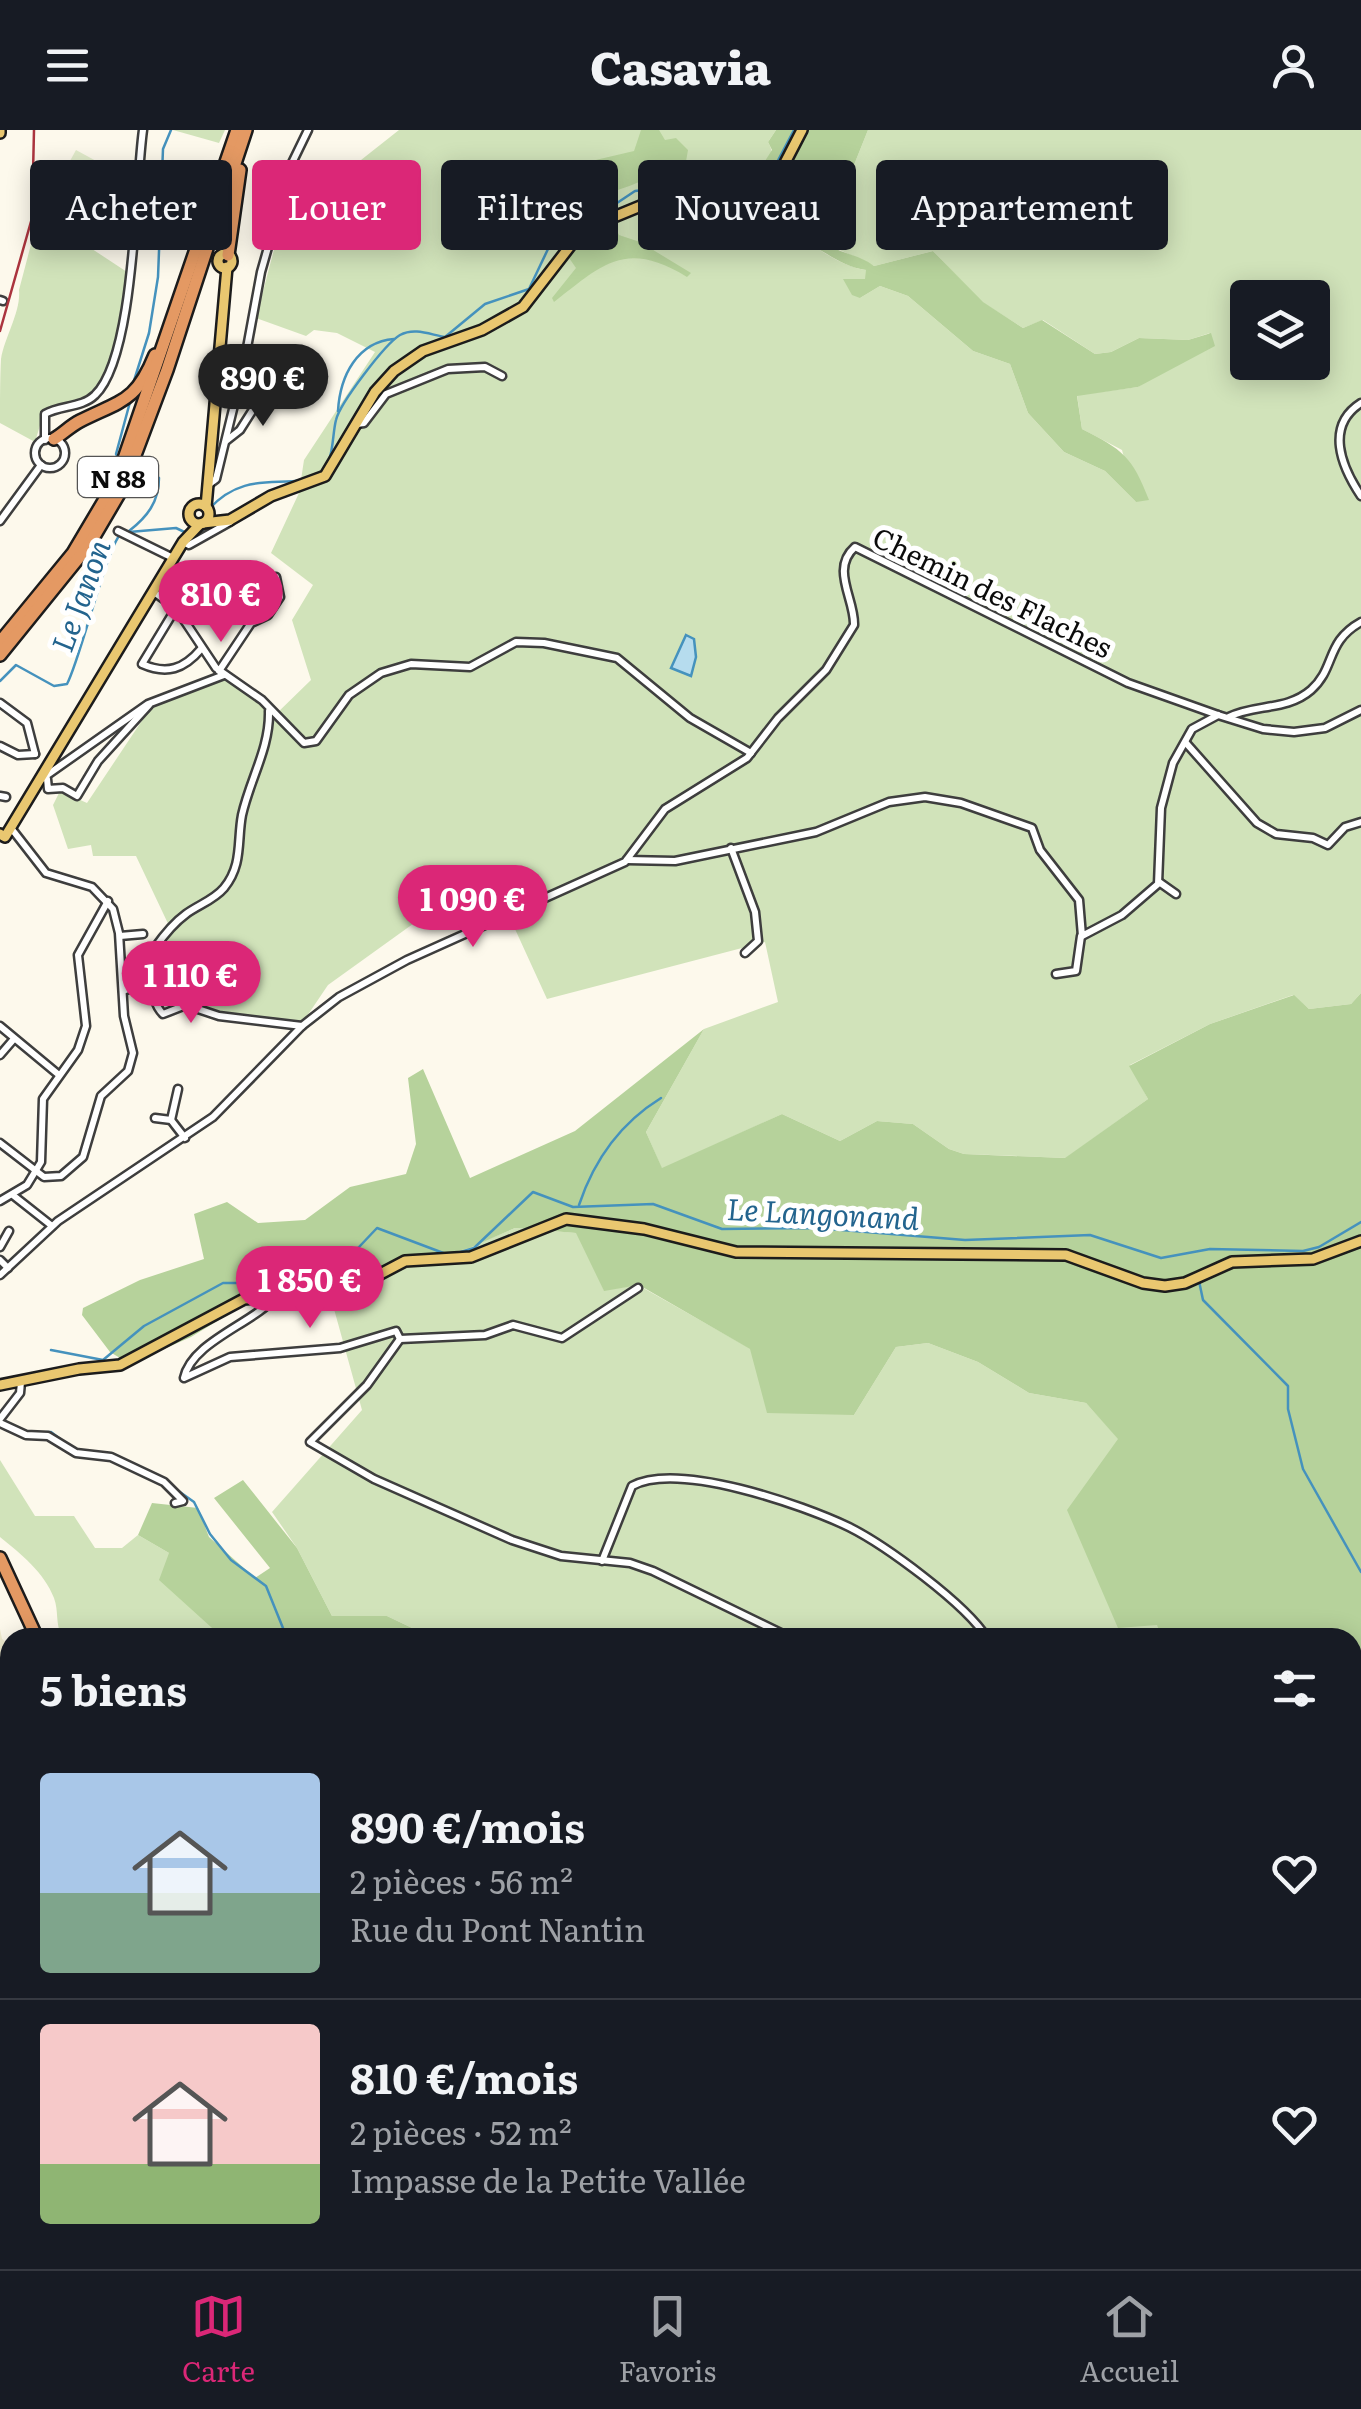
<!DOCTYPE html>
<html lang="fr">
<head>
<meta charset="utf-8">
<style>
	body { margin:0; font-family:Literata,serif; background:#242831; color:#f1f3f6; height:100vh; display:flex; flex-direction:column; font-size:38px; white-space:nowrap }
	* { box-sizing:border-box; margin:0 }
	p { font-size:32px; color:#9ea1a6 }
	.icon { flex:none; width:55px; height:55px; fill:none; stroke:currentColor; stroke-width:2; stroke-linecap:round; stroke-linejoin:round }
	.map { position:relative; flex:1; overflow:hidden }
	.drawer { position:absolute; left:0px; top:1498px; width:1362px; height:642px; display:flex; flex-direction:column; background:#171b24; border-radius:30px 30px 0 0; box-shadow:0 5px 25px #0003 }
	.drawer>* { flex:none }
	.banner { position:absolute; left:30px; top:30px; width:1302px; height:90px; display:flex; gap:20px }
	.tools { position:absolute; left:1230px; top:150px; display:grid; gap:20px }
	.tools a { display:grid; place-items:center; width:100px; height:100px; border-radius:10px; background:#171b24; box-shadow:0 5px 25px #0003; font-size:50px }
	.price { position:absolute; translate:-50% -85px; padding:0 22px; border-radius:35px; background:#db2777; color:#fff; font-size:32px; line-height:65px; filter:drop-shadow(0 2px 5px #0008) }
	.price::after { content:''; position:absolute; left:50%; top:60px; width:30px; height:22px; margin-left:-15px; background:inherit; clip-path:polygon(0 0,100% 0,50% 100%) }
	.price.selected { background:#222; color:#fff }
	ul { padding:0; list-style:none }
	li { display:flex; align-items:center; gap:30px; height:250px; padding:0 40px }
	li+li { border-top:2px solid #363941 }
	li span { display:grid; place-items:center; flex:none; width:280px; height:200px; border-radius:10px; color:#555 }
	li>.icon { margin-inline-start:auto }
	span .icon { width:120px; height:120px; fill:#fffc; stroke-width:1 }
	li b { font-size:42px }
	h2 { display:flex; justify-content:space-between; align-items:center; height:120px; padding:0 40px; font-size:42px }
	.tag { padding:0 35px; border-radius:10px; background:#171b24; box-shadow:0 5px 25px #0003; font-size:35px; line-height:90px }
	.tag.selected { background:#db2777; color:#fff }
	header { display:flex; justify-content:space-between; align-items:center; height:130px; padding:0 40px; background:#171b24; font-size:45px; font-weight:800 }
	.tabs { display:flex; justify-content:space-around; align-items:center; height:140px; border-top:2px solid #363941; background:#171b24; font-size:28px; color:#9ea1a6 }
	.tabs a { display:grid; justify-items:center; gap:5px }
	.tabs .selected { color:#db2777 }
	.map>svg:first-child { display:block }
	.farmland { fill:#f0eccf }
	.green { fill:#d1e3ba; fill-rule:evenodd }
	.forest { fill:#b6d29b }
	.pitch { fill:#e1ebca }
	.water { fill:#b6dcee; stroke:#4592bd; stroke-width:2.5 }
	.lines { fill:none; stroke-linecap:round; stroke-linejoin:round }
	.stream { stroke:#4592bd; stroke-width:2.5 }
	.minor-casing { stroke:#3e3e3e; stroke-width:11 }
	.major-casing { stroke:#1c1c1c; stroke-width:14 }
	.highway-casing { stroke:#1c1c1c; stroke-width:16 }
	.minor { stroke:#fff; stroke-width:6 }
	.major { stroke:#e9c770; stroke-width:9 }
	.highway { stroke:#e49963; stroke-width:11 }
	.rail { stroke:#ab343e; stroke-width:2.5 }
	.labels { text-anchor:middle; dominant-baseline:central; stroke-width:10; stroke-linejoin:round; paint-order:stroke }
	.shield { fill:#fff; stroke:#545454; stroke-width:2.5 }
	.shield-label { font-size:25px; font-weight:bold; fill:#0b0b0b }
	.street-label { font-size:28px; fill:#0b0b0b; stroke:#fff }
	.water-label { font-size:30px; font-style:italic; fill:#23648e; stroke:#fff }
</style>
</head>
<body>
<header><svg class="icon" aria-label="menu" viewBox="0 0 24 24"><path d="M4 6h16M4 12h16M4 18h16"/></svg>Casavia<svg class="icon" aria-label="person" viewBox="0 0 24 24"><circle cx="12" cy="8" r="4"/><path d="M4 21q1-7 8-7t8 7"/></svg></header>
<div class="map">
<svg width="1361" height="2139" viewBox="0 0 1361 2139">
	<rect width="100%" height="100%" fill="#fdf9ec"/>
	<path class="farmland" d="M0 1499 2 1509 10 1515V1594L0 1597Z"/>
	<g class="green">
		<path d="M173 0H225L219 13Z"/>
		<path d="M399 0H776L768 12C777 27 770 44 772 60 774 94 834 136 866 140L869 144 860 168 880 156 908 166 973 221 1010 234 1028 283 1064 322 1105 341 1136 372 1122 320 1082 299 1077 265 1138 257 1210 203 1188 210 1139 208 1111 222 1095 224 1043 190 1023 198 982 172 933 121 874 136 827 114 847 77 829 71 833 59 854 35 868 0H1361V863L1351 874 1309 879 1293 865 1210 894 1130 935 1148 969 1066 1028 964 1024 949 1019 913 994 877 991 840 1011 782 984 662 1039 646 1002 704 899 778 872 765 812 547 869 488 740 328 855 303 892 219 885 197 876 213 857 165 815 172 802 136 726H93L91 715 68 719 53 675 60 661 87 673 151 577 223 549 262 573 273 587 311 550 292 490 313 455 271 423 299 363 304 330 375 222 337 203 314 200 306 206 256 188 296 36 342 45ZM1248 168H1312V232H1248Z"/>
		<path d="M39 84 127 142C125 170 114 251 89 267 76 275 58 275 44 282L35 312 0 293C0 272 0 249 1 229 5 206 21 182 19 160Z"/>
		<path d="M515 1098 577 1103 604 1160 638 1155 751 1219 854 1285 896 1217 928 1213 978 1232 1029 1263 1086 1273 1118 1308 1162 1507H431L387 1486H332L297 1418 272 1382 362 1280 329 1161C390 1135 455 1125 515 1098Z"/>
		<path d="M0 1330 35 1386H74L95 1418H122L138 1405 169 1423 222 1507H62C55 1493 59 1482 54 1468 44 1442 21 1424 0 1407Z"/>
		<path d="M1361 1523V2139H1077L1086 2130H1352V1525Z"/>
		<path d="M140 2130H373L362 2139H147Z"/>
		<path d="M804 2130H977L979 2139H809Z"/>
		<path d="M1003 2130H1062L1070 2139H1009Z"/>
	</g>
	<g class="forest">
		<path d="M641 0H659L665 10 676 8 688 20 684 43 667 53 645 49C626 59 607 62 586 71 561 82 533 107 505 101 520 73 556 65 570 36L634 21Z"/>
		<path d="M776 0H868L854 35 833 59 830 71 847 76 827 114C842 124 860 125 874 136L933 121 983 172 1023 198 1042 190 1095 224 1111 222 1139 208 1188 210 1211 203 1215 216 1138 257 1077 266 1082 299C1123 320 1132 326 1149 370L1136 372 1105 341 1064 322 1028 283 1010 234 973 221 908 166 880 156 860 168 852 165 843 149H865L866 140C835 136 815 110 785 106L766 69 771 65 756 45 772 20 768 12Z"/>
		<path d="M611 90 619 105 640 112 691 143 687 147C625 109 602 135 554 172L552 168 576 138 567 125 594 99Z"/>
		<path d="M1361 863V1523L1353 1525 1352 1508H1162L1157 1495 1118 1498 1067 1380 1118 1309 1086 1273 1029 1263 978 1232 928 1213 896 1217 854 1285 767 1283 750 1219 639 1155 604 1161 576 1103 515 1098 469 1118 372 1143 319 1165 257 1167 191 1207 130 1234 110 1222 82 1185 83 1178 140 1150 204 1129 194 1084 227 1072 258 1093 305 1090 350 1057 406 1044 416 1014 408 948 423 939 470 1048 575 1001 704 899 646 1002 662 1038 782 984 840 1011 877 991 913 994 949 1019 964 1024 1065 1028 1148 969 1129 936 1210 894 1294 865 1309 879 1351 874Z"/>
		<path d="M243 1350 297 1418 332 1486H387L431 1507H222L159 1450 169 1423 138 1405 152 1373 198 1378 209 1407 255 1448 270 1438 214 1368Z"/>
	</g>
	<path class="pitch" d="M76 20 109 38 79 91 47 73Z"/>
	<path class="water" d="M686 505 694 509 696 527 691 546 671 538Z"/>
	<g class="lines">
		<g class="stream">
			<path d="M723 65 763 59 794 0"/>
			<path d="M132 257 149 203 158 147 163 19 171 0"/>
			<path d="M338 281C340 246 357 212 394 209"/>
			<path d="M119 330 116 324 130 272"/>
			<path d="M209 388V379C250 334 293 365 322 341 334 331 332 305 336 290 340 273 385 214 400 205 415 197 431 205 445 207L485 174 529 159 548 119 635 61 662 58 705 65"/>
			<path d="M129 401C147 387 159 372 159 348L137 338"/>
			<path d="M129 402 176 398 195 407 208 395"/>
			<path d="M0 551 16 535 54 556 67 554C81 528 107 415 121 404"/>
			<path d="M579 1075C594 1030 619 994 661 968"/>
			<path d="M454 1124 474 1118 533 1062 573 1077 653 1074 722 1099 817 1098 965 1110 1090 1105 1161 1128 1210 1119 1303 1121 1319 1117 1361 1092"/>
			<path d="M1199 1151 1203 1170 1288 1256V1279L1303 1339 1361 1442"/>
			<path d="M51 1220 103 1230 144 1196 223 1153H315L341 1136 377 1098 446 1124"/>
			<path d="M3 1290 29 1303 51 1302 68 1315"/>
			<path d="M87 1321 105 1323"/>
			<path d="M170 1355 194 1372 210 1404 231 1430 266 1456 287 1508"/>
			<path d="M981 2130 984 2139"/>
		</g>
		<g class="minor-casing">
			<g id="minor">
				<path d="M0 170 3 171"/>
				<path d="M1361 273C1325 296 1341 336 1361 366"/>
				<path d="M357 294 364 293 386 264 448 239 485 237 502 246"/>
				<circle cx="50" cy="323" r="15"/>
				<path d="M45 310V284C60 275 82 278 95 265 135 227 135 57 143 0"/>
				<path d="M226 311 240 300 275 245"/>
				<path d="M208 355 216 349 244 234 261 142 292 33 308 0"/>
				<path d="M0 391 41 335"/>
				<path d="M118 401 173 428"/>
				<path d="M183 412 189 415 230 392"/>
				<path d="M154 462 176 478 216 538 262 570 304 613 316 611 349 565 381 543 411 534 470 537 516 512 544 513 617 528 690 588 751 623"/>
				<path d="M176 478 142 534C167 545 184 539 201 519"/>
				<path d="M219 541 251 493 268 485 280 467 276 447"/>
				<path d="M0 573 27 593 35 624"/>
				<path d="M1229 587C1254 574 1287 581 1311 560 1336 538 1325 512 1361 492"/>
				<path d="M1186 613 1257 693 1276 704 1313 708 1328 715 1345 697 1361 692"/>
				<path d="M0 616 18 625 35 624"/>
				<path d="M47 649 48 659 63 658 77 666 98 631 149 575"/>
				<path d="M40 650 148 574 224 545"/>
				<path d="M0 666 6 667"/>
				<path d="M731 718 755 782 758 811 745 823"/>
				<path d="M627 730 675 731 816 702 889 672 925 667 961 673 1032 698 1040 720 1079 770 1082 806 1122 785 1158 754 1161 678 1173 633 1192 599 1218 585"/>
				<path d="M1159 752 1176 764"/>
				<path d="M120 806 143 804"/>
				<path d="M148 830C159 848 147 868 163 884L186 875 219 886 302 896"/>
				<path d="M1056 844 1076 841 1081 806"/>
				<path d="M123 861 131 858C143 834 164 800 186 784 198 775 214 770 224 758 243 735 237 711 242 685 250 649 270 618 269 581"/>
				<path d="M0 896 59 945"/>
				<path d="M0 925 13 910"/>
				<path d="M155 988 171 990 185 1008"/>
				<path d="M171 990 178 959"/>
				<path d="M0 1013 44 1047 61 1046 83 1027 101 966 128 941 133 923 124 886 119 803 113 779 92 757 46 743 11 698"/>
				<path d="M14 1066 52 1096"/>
				<path d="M0 1071 27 1055 41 1032 43 969 78 920 86 896 78 825 108 771"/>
				<path d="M0 1117 9 1101"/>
				<path d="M0 1130 8 1138"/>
				<path d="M0 1145 58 1091 213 987 302 896 339 867 407 830 625 732 665 679 747 628 778 588 826 540 854 495C855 469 830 439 855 417L1128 553 1218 585 1263 599 1294 602 1325 598 1361 580"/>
				<path d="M276 1166C255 1193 192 1211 184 1248L230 1227 340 1218 396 1201 400 1209 485 1205 513 1195 562 1208 638 1158"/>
				<path d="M400 1209 367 1255 310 1312 374 1349 512 1410 561 1426 630 1433 653 1441 791 1508"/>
				<path d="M0 1289 20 1263 21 1252"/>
				<path d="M0 1293 26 1305 48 1306 76 1323 111 1327 164 1352 183 1371 175 1373"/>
				<path d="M602 1431 632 1356C678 1331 803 1375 849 1397 885 1415 966 1474 987 1508"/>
				<path d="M0 1599 10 1596"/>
				<path d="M1352 1862 1361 1861"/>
				<path d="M189 2130 192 2139"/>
				<path d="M215 2130 230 2139"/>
				<path d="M800 2130 807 2139"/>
				<path d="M458 2139 471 2130"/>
				<path d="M1248 2139 1250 2130"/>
			</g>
		</g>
		<g class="major-casing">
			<g id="major">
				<path d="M0 3V0"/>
				<circle cx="225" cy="131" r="7"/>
				<circle cx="199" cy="384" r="10"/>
				<path d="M206 377 227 137"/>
				<path d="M203 393 230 390 271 366 325 346 375 262 394 241 423 221 482 200 523 177 574 111 592 96 660 68 756 70 772 58 802 0"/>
				<path d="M0 704 5 707 183 412 200 394"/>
				<path d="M0 1255 79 1239 120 1235 244 1169 348 1161 405 1131 471 1127 566 1089 644 1099 736 1122 1066 1125 1143 1153 1165 1156 1185 1153 1232 1132 1313 1129 1361 1111"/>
			</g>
		</g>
		<g class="highway-casing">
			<g id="highway">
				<path d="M228 125 240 40"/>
				<path d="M54 309C63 304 70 296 80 291 122 270 136 272 155 225"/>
				<path d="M0 512 73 423 117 349 237 0"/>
				<path d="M0 525 89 415 123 357 167 240 246 0"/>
				<path d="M0 1428 37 1508"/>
				<path d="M0 1745 10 1717"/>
				<path d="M0 1772 10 1745"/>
				<path d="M0 1977 10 2018"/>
				<path d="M0 2013 10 2053"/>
				<path d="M29 2130 31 2139"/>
				<path d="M37 2130 40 2139"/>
			</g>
		</g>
		<use href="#minor" class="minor"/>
		<use href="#major" class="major"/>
		<use href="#highway" class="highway"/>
		<path class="rail" d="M0 201 32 88 34 0"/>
	</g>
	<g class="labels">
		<rect class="shield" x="78" y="327" width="80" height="40" rx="8"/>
		<g class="shield-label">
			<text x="118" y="347">N 88</text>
		</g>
		<g class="street-label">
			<text transform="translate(993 461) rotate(26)">Chemin des Flaches</text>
		</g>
		<g class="water-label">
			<text transform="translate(79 465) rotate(-70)">Le Janon</text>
			<text transform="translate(823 1082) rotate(3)">Le Langonand</text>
		</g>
	</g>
</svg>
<div class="tools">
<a><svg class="icon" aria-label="layers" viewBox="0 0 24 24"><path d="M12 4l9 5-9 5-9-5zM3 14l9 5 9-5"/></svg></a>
</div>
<b class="price selected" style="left:263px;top:299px">890 €</b>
<b class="price" style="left:221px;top:515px">810 €</b>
<b class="price" style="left:473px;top:820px">1 090 €</b>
<b class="price" style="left:191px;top:896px">1 110 €</b>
<b class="price" style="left:310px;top:1201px">1 850 €</b>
<div class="banner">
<a class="tag">Acheter</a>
<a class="tag selected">Louer</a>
<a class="tag">Filtres</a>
<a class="tag">Nouveau</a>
<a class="tag">Appartement</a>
</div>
<section class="drawer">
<h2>5 biens<svg class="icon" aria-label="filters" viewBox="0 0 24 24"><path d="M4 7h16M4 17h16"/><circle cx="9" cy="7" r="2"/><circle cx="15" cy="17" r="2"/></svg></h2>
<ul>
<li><span style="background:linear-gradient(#a9c7e8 60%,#7fa58c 0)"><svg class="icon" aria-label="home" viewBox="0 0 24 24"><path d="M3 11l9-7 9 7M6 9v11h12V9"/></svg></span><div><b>890 €/mois</b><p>2 pièces · 56 m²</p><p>Rue du Pont Nantin</p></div><svg class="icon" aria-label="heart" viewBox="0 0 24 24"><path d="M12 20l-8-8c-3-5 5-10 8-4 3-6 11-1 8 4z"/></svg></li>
<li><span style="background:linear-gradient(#f6c9c9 70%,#8fb573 0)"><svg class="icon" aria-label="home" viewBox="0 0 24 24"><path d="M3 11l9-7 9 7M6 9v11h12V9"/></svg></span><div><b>810 €/mois</b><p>2 pièces · 52 m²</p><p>Impasse de la Petite Vallée</p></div><svg class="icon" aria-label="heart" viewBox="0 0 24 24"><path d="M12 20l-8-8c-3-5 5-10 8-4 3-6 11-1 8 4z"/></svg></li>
</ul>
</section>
</div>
<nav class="tabs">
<a class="selected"><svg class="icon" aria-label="map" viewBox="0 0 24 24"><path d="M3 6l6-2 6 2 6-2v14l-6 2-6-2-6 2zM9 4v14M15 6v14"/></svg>Carte</a>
<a><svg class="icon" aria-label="saved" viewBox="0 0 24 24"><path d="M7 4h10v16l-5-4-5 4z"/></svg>Favoris</a>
<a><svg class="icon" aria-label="home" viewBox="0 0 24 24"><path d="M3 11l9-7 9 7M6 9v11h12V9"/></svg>Accueil</a>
</nav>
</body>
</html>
